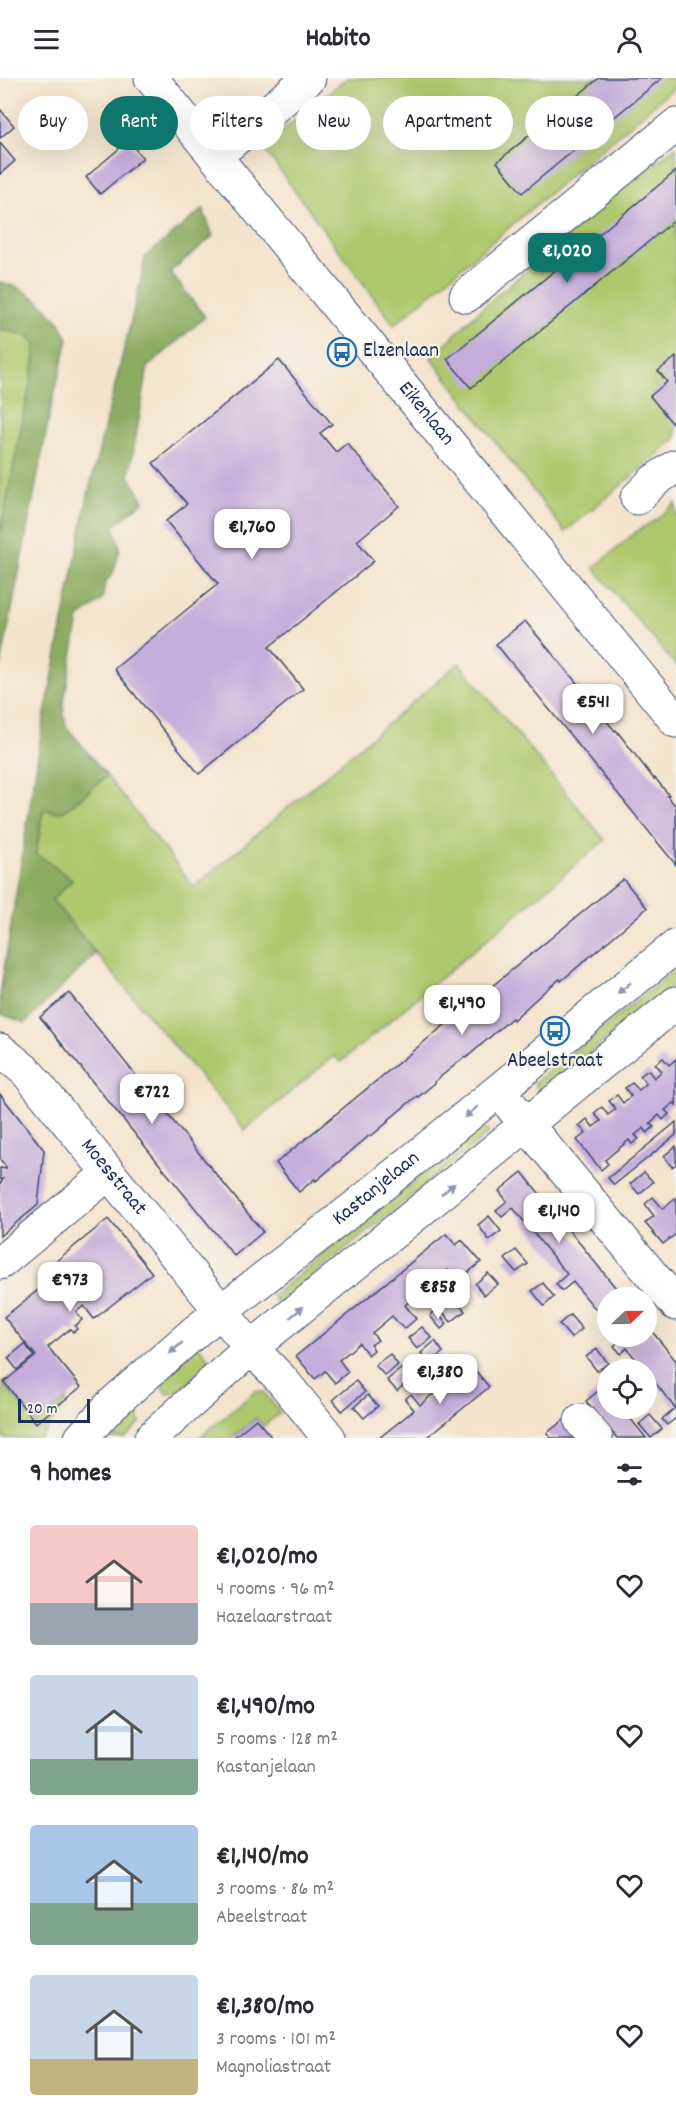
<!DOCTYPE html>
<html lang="en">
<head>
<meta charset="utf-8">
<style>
	body { margin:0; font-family:Dekko,sans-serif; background:#f2f2f3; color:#2b2b33; height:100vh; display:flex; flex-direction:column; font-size:22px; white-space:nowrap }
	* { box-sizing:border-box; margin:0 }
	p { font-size:20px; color:#7c7c81 }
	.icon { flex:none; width:33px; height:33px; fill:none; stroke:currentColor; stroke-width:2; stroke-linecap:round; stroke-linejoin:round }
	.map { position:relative; height:1360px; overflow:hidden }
	.sheet { display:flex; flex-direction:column; background:#fff; flex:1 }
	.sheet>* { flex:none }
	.banner { position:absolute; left:18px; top:18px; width:640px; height:54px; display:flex; gap:12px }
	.needle { width:39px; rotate:68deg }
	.controls { position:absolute; left:597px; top:1209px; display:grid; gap:12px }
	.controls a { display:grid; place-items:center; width:60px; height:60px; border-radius:50%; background:#fff; box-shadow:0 6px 24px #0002; font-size:30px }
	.scale { position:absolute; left:18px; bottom:15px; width:72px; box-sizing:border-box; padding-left:6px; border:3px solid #1b2f5e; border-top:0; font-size:16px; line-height:21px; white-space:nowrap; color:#1b2f5e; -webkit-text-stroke:4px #f7f3e8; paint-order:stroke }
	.price { position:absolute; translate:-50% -51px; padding:0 14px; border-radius:12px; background:#fff; color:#222; font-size:20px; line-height:39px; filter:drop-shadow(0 2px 3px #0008) }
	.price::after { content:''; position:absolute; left:50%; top:36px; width:18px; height:14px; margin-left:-9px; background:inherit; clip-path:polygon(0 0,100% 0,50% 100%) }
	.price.current { background:#0f766e; color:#fff }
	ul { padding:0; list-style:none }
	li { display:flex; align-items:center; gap:18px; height:150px; padding:0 30px }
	li span { display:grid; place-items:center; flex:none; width:168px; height:120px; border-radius:6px; color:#555 }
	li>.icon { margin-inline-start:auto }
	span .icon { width:72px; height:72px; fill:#fffc; stroke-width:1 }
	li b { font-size:26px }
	h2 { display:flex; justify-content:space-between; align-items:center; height:72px; padding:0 30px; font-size:26px }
	.tag { padding:0 21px; border-radius:27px; background:#fff; box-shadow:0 6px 24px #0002; font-size:21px; line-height:54px }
	.tag.current { background:#0f766e; color:#fff }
	header { display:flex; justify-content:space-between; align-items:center; height:78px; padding:0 30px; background:#fff; font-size:27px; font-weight:700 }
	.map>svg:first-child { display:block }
	.green { fill:#afc86d; stroke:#657c66; stroke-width:1.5 }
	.forest { fill:#8bac60; stroke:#536e5f; stroke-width:1.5 }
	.building { fill:#c5aedb }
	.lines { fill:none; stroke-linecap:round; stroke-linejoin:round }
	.minor-casing { stroke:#3c4a6f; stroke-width:35 }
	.major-casing { stroke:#3c4a6f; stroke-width:35 }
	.minor { stroke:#fff; stroke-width:33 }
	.major { stroke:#fff; stroke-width:33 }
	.oneway { fill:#8d97ae }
	.labels { text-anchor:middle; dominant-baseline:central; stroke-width:4.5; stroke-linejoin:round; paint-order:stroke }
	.poi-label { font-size:21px; fill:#1b2f5e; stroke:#f7f3e8; text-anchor:start }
	.street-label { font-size:21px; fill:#1b2f5e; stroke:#f7f3e8 }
</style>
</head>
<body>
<header><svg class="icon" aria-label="menu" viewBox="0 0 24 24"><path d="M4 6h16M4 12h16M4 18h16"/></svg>Habito<svg class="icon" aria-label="person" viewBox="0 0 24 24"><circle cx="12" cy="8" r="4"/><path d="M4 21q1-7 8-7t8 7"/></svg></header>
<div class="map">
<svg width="676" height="1360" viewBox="0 0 676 1360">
	<rect width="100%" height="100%" fill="#f7f3e8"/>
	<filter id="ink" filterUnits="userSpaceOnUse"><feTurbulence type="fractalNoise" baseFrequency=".0167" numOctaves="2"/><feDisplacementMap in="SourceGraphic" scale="12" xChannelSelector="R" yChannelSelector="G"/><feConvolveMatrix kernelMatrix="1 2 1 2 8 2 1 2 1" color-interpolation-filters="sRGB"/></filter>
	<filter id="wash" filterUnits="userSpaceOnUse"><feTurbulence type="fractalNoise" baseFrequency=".008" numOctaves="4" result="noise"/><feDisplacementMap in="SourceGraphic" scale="24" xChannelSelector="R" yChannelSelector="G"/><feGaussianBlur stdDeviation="1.35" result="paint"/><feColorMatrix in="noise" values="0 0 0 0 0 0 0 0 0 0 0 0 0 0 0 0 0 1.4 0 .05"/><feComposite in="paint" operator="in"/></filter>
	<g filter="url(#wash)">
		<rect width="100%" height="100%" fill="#f4e4cd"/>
		<g class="green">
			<path d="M347 0H676V8L394 247 266 74V66Z"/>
			<path d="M676 69V361L565 454 431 280 480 232 626 107Z"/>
			<path d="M0 251 28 258 36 266 34 286 0 456Z"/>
			<path d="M676 425V588L594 490 637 453 657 441Z"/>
			<path d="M459 585 605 762 341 984 334 978 245 1052 51 822 72 801 36 776 43 733 63 734 107 698 194 809Z"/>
			<path d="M676 891V905L541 1014 534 1005Z"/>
			<path d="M483 1047 489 1055 278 1226 272 1218Z"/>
			<path d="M198 1267 212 1285 177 1315 168 1316 159 1304Z"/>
			<path d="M3 1305 36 1345 67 1320 62 1330 40 1360H3Z"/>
			<path d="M256 1313 264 1314 280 1335 263 1348 256 1340 232 1360H199Z"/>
			<path d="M134 1334 139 1339 140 1345 125 1360H100L126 1335Z"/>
		</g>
		<g class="forest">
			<path d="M203 131 213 158 170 194 205 239 148 289 129 398 144 423 114 448 120 470 113 496 105 504 102 522 79 540 63 628 66 648 107 698 63 734 43 733 36 775 72 802 52 822 96 876 25 945 1 936 0 917 42 652 88 417 140 206 145 179Z"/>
			<path d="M0 204 17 209 38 222 60 245 68 261 51 329 0 592V456L34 286 36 266 28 258 0 251Z"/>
		</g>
		<g id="blocks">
			<g class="building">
				<path d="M599 0H662L522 115 497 84Z"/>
				<path d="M0 31 14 48 0 60Z"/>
				<path d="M128 63 143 80 100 116 86 99Z"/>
				<path d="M0 65 15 83 0 96Z"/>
				<path d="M676 93V141L471 310 447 281Z"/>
				<path d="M676 279V350L650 318 667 304 658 293Z"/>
				<path d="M279 282 332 346 320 355 336 374 347 365 399 428 357 463 374 483 269 569 303 611 199 696 114 591 218 506 166 443 187 426 153 385Z"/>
				<path d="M525 543 591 622 590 623 615 653 616 652 654 701 655 700 669 717 667 718 676 728V787L496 566Z"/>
				<path d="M623 801 647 830 561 903 560 901 547 911 513 942 512 940 466 980 465 979 434 1004 435 1005 418 1019 417 1018 387 1043 388 1044 371 1058 370 1057 316 1103 315 1101 299 1114 276 1085Z"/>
				<path d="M69 915 263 1154 234 1178 40 939Z"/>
				<path d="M663 980 669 987 676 981V1027L674 1025 665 1032 669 1036 663 1042 659 1037 650 1045 654 1049 647 1055 644 1050 635 1057 639 1061 632 1066 629 1062 605 1082 608 1086 601 1092 577 1062 586 1055 579 1048 587 1041 593 1049 601 1043 594 1035 602 1029 608 1037 616 1031 609 1023 617 1017 623 1025 631 1018 625 1010 632 1005 639 1012 646 1006 640 998 648 992 654 1000 662 993 655 986Z"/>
				<path d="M0 1016 44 1072 38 1127 0 1158V1106L3 1101H0V1090L6 1091V1089L0 1081Z"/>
				<path d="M676 1044V1057L614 1107 608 1100Z"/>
				<path d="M676 1068V1086L672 1089 664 1078Z"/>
				<path d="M522 1094 624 1220H608V1246L573 1204 562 1213 556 1206 567 1196 513 1130 502 1139 496 1132 507 1123 499 1113Z"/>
				<path d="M644 1094 653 1104 639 1116 630 1106Z"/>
				<path d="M653 1119 663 1131 676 1120V1156L663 1166 645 1145 654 1138 645 1126Z"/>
				<path d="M489 1138 501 1153 489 1162 478 1147Z"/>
				<path d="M108 1141 152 1195 94 1241 84 1228 76 1234 82 1242 75 1248 77 1251 73 1254 70 1251 48 1269 81 1309 36 1345 4 1304 36 1278 4 1239 57 1197 50 1188Z"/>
				<path d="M446 1156 456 1167 462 1162 481 1184 457 1203 448 1192 431 1206 440 1216 423 1229 415 1219 405 1227 416 1241 404 1251 392 1238 372 1255 378 1262 371 1267 374 1272 368 1277 359 1265 349 1274 339 1282 348 1294 335 1305 325 1293 315 1301 296 1278Z"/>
				<path d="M516 1172 528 1186 516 1194 505 1181Z"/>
				<path d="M488 1195 498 1206 484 1217 475 1206Z"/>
				<path d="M543 1205 554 1219 544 1228 532 1213Z"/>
				<path d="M456 1221 465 1233 451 1244 442 1233Z"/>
				<path d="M436 1232 447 1246 441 1251 430 1238Z"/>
				<path d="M570 1237 582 1251 571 1260 559 1246Z"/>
				<path d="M646 1246 676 1283V1340L667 1347 662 1341 675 1330 654 1303 646 1309V1292H644L627 1270 621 1276 614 1268 620 1262 617 1258H646Z"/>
				<path d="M422 1249 432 1260 417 1271 408 1260Z"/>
				<path d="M435 1263 443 1274 429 1286 421 1275Z"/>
				<path d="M25 1266 34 1278 17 1292 8 1280Z"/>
				<path d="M597 1271 608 1285 597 1293 586 1279Z"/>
				<path d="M390 1276 398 1287 385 1298 375 1287Z"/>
				<path d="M470 1286 489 1309 472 1323 426 1360H379L414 1332 405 1321 411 1316 420 1327 446 1305 442 1300 448 1294 455 1289 459 1295Z"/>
				<path d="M402 1290 410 1301 397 1313 387 1302Z"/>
				<path d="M356 1303 365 1314 342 1333 333 1322Z"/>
				<path d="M604 1308 608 1313V1330H622L646 1360H617L586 1323Z"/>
				<path d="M368 1317 378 1328 364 1340 354 1329Z"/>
				<path d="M650 1337 662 1351 651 1360 639 1346Z"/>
				<path d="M256 1341 272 1360H233Z"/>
				<path d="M565 1341 580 1360H551L547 1355Z"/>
			</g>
		</g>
	</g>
	<g filter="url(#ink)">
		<use href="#blocks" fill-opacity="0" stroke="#3c4a6f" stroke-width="1.5"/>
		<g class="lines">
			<g class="minor-casing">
				<g id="minor">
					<path d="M215 78 309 0"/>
					<path d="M466 218 676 47"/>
					<path d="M637 420 654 403 676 388"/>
					<path id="s1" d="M0 972 26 993 251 1270 282 1302 329 1360"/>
					<path d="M512 1029 676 1226"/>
					<path d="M0 1185 109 1095"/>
					<path d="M581 1343 596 1360"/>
					<path id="s2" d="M81 1360 111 1327 196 1253 355 1129 676 868"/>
					<path d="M151 1360 251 1270 676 925"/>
				</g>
			</g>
			<g class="major-casing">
				<g id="major">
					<path id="s3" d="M151 0 676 643"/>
				</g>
			</g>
			<use href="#minor" class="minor"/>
			<use href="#major" class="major"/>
		</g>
		<defs><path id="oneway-solid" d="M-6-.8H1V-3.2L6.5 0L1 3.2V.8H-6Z" transform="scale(1.5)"/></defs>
		<g class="oneway">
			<use href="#oneway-solid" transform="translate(624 910) rotate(141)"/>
			<use href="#oneway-solid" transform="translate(471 1034) rotate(141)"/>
			<use href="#oneway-solid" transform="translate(448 1111) rotate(-39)"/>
			<use href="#oneway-solid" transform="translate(297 1234) rotate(-39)"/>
			<use href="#oneway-solid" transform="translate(176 1270) rotate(139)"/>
		</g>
	</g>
	<defs>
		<g id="bus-ring" transform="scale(1.5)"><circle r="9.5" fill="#f7f3e8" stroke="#1f6fb2" stroke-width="1.5"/><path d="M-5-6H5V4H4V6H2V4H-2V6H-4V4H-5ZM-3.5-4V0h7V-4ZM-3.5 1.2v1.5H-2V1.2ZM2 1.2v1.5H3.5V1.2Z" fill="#1f6fb2"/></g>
	</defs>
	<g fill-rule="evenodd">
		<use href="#bus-ring" x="342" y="274"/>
		<use href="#bus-ring" x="555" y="953"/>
	</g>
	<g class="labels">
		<g class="poi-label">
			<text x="363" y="274">Elzenlaan</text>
			<text x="555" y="984" text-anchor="middle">Abeelstraat</text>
		</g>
		<g class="street-label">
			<text stroke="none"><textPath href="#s3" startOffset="434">Eikenlaan</textPath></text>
			<text stroke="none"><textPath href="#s1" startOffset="171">Moesstraat</textPath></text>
			<text stroke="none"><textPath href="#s2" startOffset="387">Kastanjelaan</textPath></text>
		</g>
	</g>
</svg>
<div class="controls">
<a><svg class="needle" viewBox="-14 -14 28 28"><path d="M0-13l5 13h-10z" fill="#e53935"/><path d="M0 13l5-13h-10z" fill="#7c7c81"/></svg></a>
<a><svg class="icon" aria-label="locate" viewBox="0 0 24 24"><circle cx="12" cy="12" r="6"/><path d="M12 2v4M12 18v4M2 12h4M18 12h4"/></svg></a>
</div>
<div class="scale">20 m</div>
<b class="price current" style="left:567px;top:206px">€1,020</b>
<b class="price" style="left:252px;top:482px">€1,760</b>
<b class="price" style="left:593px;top:657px">€541</b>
<b class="price" style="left:462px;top:958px">€1,490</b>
<b class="price" style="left:152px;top:1047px">€722</b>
<b class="price" style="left:559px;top:1166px">€1,140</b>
<b class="price" style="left:70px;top:1235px">€973</b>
<b class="price" style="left:438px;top:1242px">€858</b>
<b class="price" style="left:440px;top:1327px">€1,380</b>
<div class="banner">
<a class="tag">Buy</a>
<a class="tag current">Rent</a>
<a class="tag">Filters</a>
<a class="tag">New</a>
<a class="tag">Apartment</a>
<a class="tag">House</a>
</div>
</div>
<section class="sheet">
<h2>9 homes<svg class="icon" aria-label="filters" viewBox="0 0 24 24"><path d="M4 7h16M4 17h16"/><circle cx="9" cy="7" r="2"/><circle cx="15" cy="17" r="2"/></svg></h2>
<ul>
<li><span style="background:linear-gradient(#f6c9c9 65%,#9aa5b1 0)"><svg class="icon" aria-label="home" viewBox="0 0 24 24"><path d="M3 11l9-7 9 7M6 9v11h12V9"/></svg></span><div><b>€1,020/mo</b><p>4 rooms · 96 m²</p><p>Hazelaarstraat</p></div><svg class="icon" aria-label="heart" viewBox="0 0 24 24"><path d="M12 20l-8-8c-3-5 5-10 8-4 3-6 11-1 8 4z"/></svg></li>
<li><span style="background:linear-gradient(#c9d6e8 70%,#7fa58c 0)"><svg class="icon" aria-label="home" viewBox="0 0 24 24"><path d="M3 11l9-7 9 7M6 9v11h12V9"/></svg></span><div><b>€1,490/mo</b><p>5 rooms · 128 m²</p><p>Kastanjelaan</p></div><svg class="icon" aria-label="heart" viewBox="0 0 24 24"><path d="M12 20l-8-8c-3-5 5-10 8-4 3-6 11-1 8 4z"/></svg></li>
<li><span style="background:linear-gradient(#a9c7e8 65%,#7fa58c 0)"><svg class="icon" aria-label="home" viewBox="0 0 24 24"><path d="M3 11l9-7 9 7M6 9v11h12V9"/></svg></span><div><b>€1,140/mo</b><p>3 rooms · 86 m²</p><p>Abeelstraat</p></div><svg class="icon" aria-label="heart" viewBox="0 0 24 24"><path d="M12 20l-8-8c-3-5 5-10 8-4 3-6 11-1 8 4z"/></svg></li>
<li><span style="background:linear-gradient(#c9d6e8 70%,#c2b280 0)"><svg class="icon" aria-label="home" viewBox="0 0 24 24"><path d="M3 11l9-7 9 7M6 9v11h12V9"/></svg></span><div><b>€1,380/mo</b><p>3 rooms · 101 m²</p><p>Magnoliastraat</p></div><svg class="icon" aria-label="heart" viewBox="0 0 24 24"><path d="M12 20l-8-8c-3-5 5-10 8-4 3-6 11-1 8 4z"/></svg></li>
</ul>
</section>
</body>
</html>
